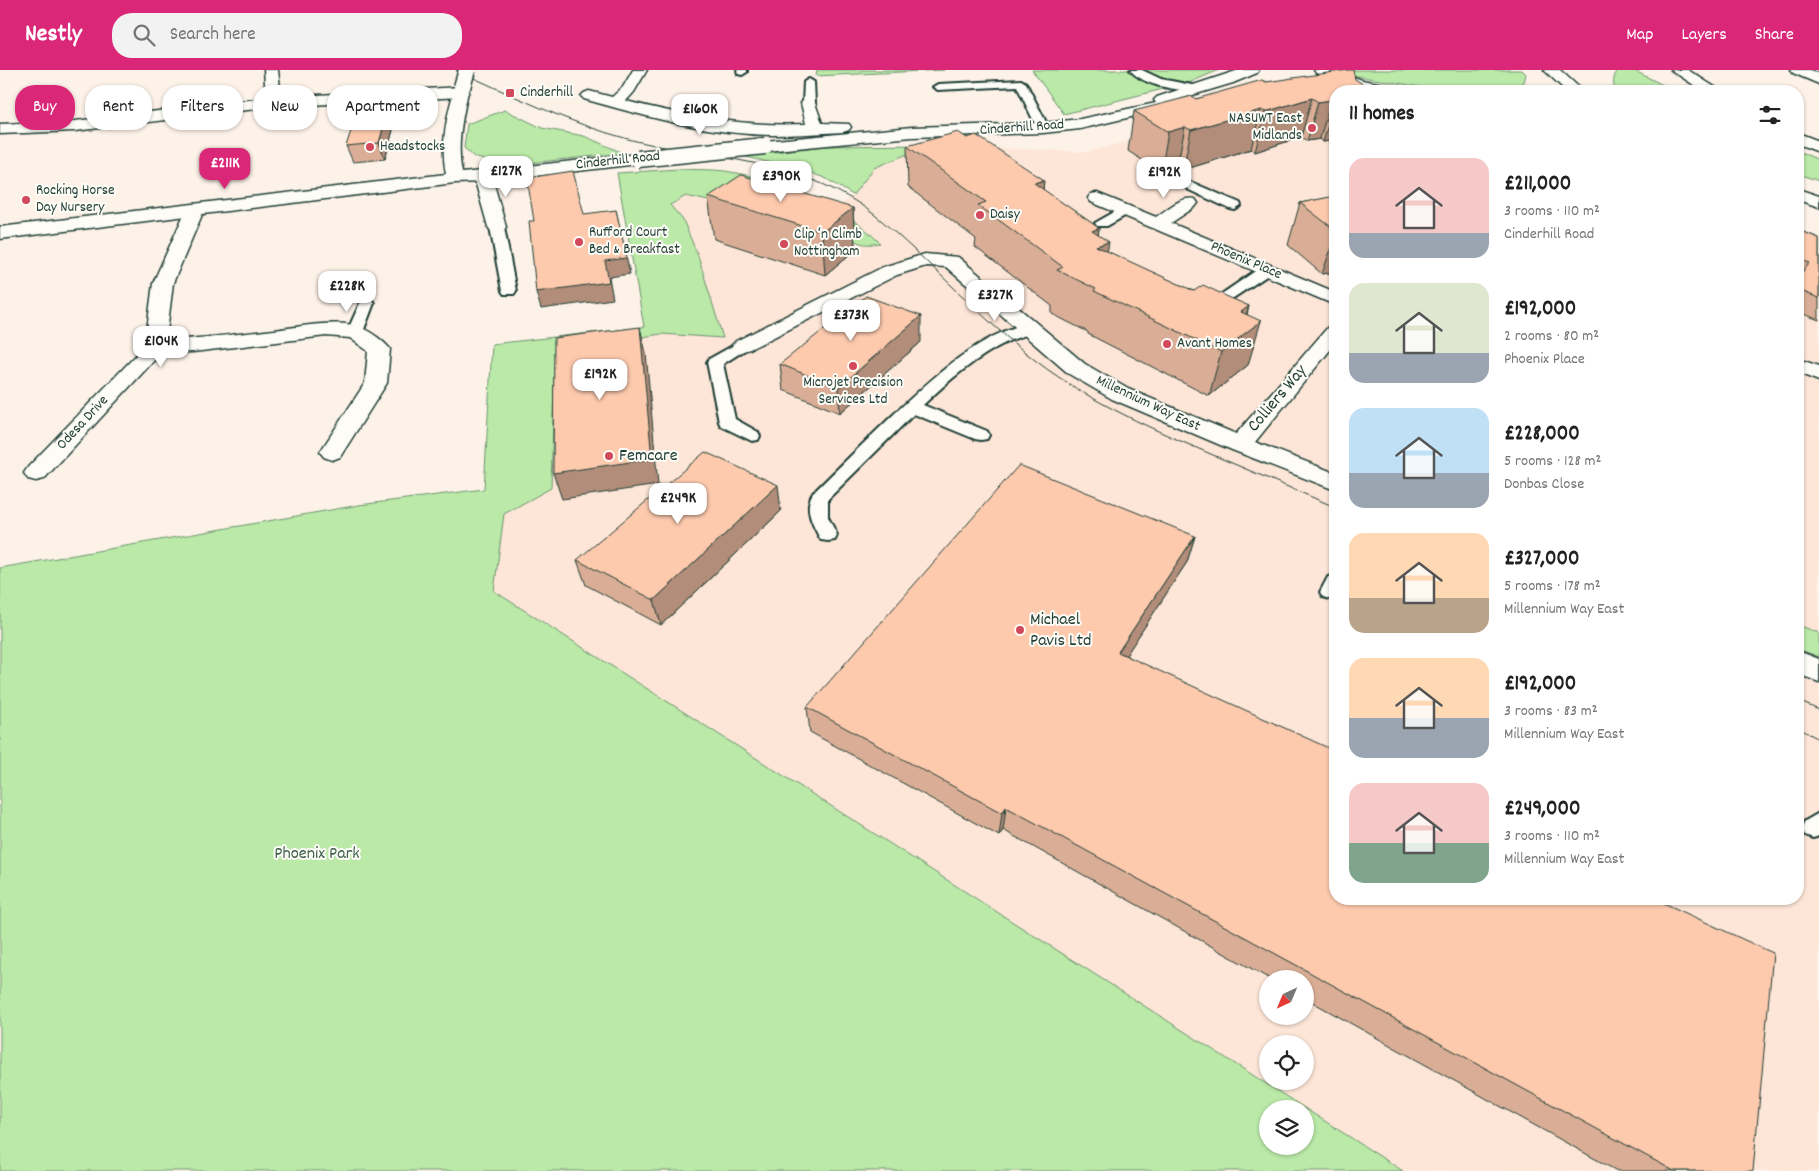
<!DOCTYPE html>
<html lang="en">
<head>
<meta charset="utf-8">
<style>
	body { margin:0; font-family:Dekko,sans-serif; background:#f2f2f2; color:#222; height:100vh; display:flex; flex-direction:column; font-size:19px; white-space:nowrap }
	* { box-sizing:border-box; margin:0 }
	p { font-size:16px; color:#767676 }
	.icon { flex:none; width:28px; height:28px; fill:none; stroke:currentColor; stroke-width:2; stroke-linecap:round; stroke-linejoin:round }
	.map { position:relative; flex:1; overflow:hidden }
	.side { position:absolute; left:1329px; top:15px; width:475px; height:820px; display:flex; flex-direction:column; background:#fff; border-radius:20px; box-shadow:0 1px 4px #0004 }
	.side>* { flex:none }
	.guide { position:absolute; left:15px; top:15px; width:475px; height:45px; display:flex; gap:10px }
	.needle { width:32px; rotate:224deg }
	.controls { position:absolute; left:1259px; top:900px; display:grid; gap:10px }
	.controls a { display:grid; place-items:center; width:55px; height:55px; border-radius:50%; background:#fff; box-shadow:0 1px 4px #0004; font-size:25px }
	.price { position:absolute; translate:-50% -42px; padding:0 11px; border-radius:10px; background:#fff; color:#222; font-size:16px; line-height:32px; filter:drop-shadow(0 1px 2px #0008) }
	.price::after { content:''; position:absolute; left:50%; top:30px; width:15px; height:11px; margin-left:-8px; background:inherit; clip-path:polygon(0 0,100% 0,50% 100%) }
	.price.selected { background:#db2777; color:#fff }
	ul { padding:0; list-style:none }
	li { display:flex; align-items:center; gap:15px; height:125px; padding:0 20px }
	li span { display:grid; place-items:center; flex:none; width:140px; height:100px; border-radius:15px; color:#555 }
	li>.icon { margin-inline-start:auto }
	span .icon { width:60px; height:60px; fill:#fffc; stroke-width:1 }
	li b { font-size:21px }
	h2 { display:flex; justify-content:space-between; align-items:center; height:60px; padding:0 20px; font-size:21px }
	.chip { padding:0 18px; border-radius:20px; background:#fff; box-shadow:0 1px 4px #0004; font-size:18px; line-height:45px }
	.chip.selected { background:#db2777; color:#fff }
	header { display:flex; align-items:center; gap:30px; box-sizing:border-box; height:70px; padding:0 25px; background:#db2777; color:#fff }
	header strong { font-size:24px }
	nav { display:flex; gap:28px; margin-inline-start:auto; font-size:18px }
	.search { width:350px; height:45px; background:#f2f2f2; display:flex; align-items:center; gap:12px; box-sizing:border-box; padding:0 18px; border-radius:20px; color:#767676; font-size:19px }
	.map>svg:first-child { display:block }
	.built { fill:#fde6d7; fill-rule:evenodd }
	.green { fill:#bae9a8; stroke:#6c936e; fill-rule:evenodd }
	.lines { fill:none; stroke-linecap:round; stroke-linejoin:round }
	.service-casing { stroke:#1f3d34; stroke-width:4 }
	.minor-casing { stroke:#1f3d34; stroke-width:3 }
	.tertiary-casing { stroke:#1f3d34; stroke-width:3 }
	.trunk-casing { stroke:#1f3d34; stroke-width:3 }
	.service { fill:#fdfcf7; fill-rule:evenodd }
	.minor { fill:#fdfcf7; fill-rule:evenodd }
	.tertiary { fill:#fdfcf7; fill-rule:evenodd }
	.trunk { fill:#fdfcf7; fill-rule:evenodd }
	.tram { stroke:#1f3d34; stroke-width:1 }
	.tertiary-bridge-casing { stroke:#1f3d34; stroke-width:19; stroke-linecap:butt }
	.tertiary-bridge { stroke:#fdfcf7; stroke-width:16 }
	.wall { fill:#daae96; stroke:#1f3d34 }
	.shaded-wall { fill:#b18d7a; stroke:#1f3d34 }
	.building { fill:#fdcaae; stroke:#1f3d34 }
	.poi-dot { fill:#d1495b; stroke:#fdfcf7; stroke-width:2 }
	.labels { text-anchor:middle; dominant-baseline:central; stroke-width:4; stroke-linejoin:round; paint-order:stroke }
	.far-poi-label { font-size:15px; fill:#1f3d34; stroke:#fdfcf7; text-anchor:start }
	.far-street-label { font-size:15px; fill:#1f3d34; stroke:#fdfcf7 }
	.street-label { font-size:18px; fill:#1f3d34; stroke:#fdfcf7 }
	.poi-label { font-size:18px; fill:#1f3d34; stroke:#fdfcf7; text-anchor:start }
	.park-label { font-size:18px; fill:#3e5f4b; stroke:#fdfcf7 }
</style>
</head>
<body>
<header>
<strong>Nestly</strong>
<div class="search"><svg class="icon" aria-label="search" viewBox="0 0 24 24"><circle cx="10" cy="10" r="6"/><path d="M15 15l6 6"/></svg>Search here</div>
<nav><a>Map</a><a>Layers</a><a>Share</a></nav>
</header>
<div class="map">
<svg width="1819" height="1101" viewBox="0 0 1819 1101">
	<rect width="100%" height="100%" fill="#fdf2e8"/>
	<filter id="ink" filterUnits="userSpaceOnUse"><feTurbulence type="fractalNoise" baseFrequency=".02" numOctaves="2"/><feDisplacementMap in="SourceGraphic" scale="10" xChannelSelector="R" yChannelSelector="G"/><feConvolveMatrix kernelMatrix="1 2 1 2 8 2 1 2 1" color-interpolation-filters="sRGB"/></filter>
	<g filter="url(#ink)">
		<path class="built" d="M1294 29 1335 33V829H1798V167L1819 174V1101H1403L359 435 484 419 492 274 644 257 628 160 689 124 818 154 853 125 874 98 929 75 1086 82ZM1268 909H1305V946H1268ZM1268 974H1305V1011H1268Z"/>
		<g class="green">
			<path d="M817 0H944L816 6Z"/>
			<path d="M1032 0H1219L1191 12 1064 44Z"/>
			<path d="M1339 0H1522L1526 4 1524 12 1507 21H1443L1357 6Z"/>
			<path d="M1618 0 1635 1 1675 21H1616C1612 14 1613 7 1618 0Z"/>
			<path d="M505 40 542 58 584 66 623 83 520 94H497L474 87 464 78 467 54Z"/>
			<path d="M929 75 874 98 853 125 825 108 802 100 742 86 823 76Z"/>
			<path d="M1798 81 1819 90V111L1798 104Z"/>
			<path d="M678 99C693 100 709 99 725 101 778 109 843 134 880 173 863 176 857 174 845 162L686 126 670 135 683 150 698 186 723 268 661 264 555 281 551 418 504 444 494 521 1403 1101H0V498L359 435 484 419 492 274 644 257 617 103ZM1268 1039H1305V1076H1268Z"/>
			<path d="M1798 555 1819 563V587L1798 579Z"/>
		</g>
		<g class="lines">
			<g class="service-casing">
				<g id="service">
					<path d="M737 0H747V2L742 5 738 4Z"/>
					<path d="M1130 0H1142L1161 9 1197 16 1202 19 1197 22C1175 19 1145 17 1130 0Z"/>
					<path d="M809 9 814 12 815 33 809 36 803 33 804 12Z"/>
					<path d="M1021 10 1026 13 1049 58 1047 60H1039L1037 58 1017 16 938 20 933 17 938 14Z"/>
					<path d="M1191 112 1240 133 1241 136 1235 140 1230 139 1187 119 1185 116 1187 113Z"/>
					<path d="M1125 136 1130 137 1131 140 1130 143 1107 156H1097L1095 153Z"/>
					<path d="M497 153 504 157 516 221 514 224H504L502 221 490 157Z"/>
					<path d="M1266 196 1271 197 1273 200 1271 203 1209 244H1199L1197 241 1261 197Z"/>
					<path d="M367 229 372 230 374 233 363 262 360 265H350L347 262 360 233 362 230Z"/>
					<path d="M1029 253 1034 255 1037 258C1031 265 1017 267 1009 271 976 287 949 310 923 335L987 361 989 365 987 369 981 370 975 369 914 344 828 429V447L837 465 835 470 828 471 821 470C813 456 803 438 813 423 839 397 865 372 892 346 932 309 974 267 1029 253Z"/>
					<path d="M743 270 748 272 751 275 748 278 723 294 735 349 758 362 760 366 758 370 752 371 721 356 719 352 707 292 709 289Z"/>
					<path d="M1335 505V528L1330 529 1323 527 1320 522 1328 507Z"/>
					<path d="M1819 743V766L1813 768 1805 765 1801 758 1805 751Z"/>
				</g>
			</g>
			<g class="minor-casing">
				<g id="minor">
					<path d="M264 0H278L281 27 461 17 466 19 469 22 466 25 461 27 273 37 75 61 0 64V54L75 51 266 28Z"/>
					<path d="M633 0H647L634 22 626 31C685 46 744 57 806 54L801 33 804 30H814L822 53 849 54 851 57 849 60 843 62C819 63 795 65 771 65 707 64 644 46 584 29L581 26 584 23 589 21 612 27 623 17Z"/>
					<path d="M1791 0H1810L1819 4V14L1793 3Z"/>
					<path d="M483 102 489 103 492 107 506 157 503 161 497 162 491 161 488 157 474 107 477 103Z"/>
					<path d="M1097 123 1156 147C1168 139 1181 126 1195 129L1198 133 1195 137 1171 153 1335 222V235L1091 132 1088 128 1091 124Z"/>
					<path d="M195 135 201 136 204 140 173 213 166 270C202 269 238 264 274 260 296 257 342 248 362 258 371 262 384 271 390 279L387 313 340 387 332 390 324 387 320 382 365 313 368 281 350 268 326 266 193 282 161 283 44 409 36 411 28 409 24 403 28 397 145 276 153 213 186 140 189 136Z"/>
					<path d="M925 184 958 187 1085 294 1128 319 1236 364 1328 257 1335 255V274L1255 372 1335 403V420L1232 380 1112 329 1069 304 946 197 926 196 897 205 750 279 743 281 736 279 732 275 736 271 883 197Z"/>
					<path d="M1798 289 1819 296V311L1798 303Z"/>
					<path d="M1798 581 1819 589V612L1798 604Z"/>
				</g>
			</g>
			<g class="tertiary-casing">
				<g id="tertiary">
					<path d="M1239 0H1259L1257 3 1233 13 1173 31 1185 28 1190 30 1193 33 1190 36 1174 41 1148 43 1080 59 1043 63 912 67 765 81 759 79 757 76 759 73 765 71 912 57 1043 53 1080 49 1156 33 1154 30 1157 27Z"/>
					<path d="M1671 0H1688L1721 21H1703Z"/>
					<path d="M462 13 467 14 469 17C463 45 456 74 462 103L638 84 644 85 646 89 644 93 638 94 483 112 455 113 0 169V157L446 104C440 75 447 45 455 17L457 14Z"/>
					<path d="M1798 63 1819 71V82L1798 74Z"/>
				</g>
			</g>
			<g class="trunk-casing">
				<g id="trunk">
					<path d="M1314 0H1335L1362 10 1405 18 1408 21C1372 23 1348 15 1316 3Z"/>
					<path d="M1544 0H1560L1583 21H1566Z"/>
					<path d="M1798 119 1819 126V137L1798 130Z"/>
				</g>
			</g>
			<use href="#service" class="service"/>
			<use href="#minor" class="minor"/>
			<use href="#tertiary" class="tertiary"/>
			<use href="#trunk" class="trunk"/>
			<g class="tram">
				<path d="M456 0C512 25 568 53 628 69 701 88 783 88 850 128 873 141 892 160 912 178 950 213 986 251 1026 283 1080 327 1143 355 1206 382 1249 400 1292 419 1335 437"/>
				<path d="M1798 631 1819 640"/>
				<path d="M1798 658 1819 669"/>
			</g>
			<g class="tertiary-bridge-casing">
				<g id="tertiary-bridge">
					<path d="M462 17 467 0"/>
					<path d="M638 89 765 76"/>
				</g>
			</g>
			<use href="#tertiary-bridge" class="tertiary-bridge"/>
		</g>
		<g class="wall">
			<path d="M1355 9 1335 70 1323 72 1320 69 1307 71 1301 67 1255 82 1251 79 1183 100 1177 97 1161 102 1128 81 1134 41 1196 29 1266 12Z"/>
			<path d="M393 60 385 89 353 92 346 76Z"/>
			<path d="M967 68 1044 110 1043 120 1099 158 1098 165 1107 182 1194 221 1249 236 1247 245 1248 295 1209 326 1088 264V262L1052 244V236L975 177 976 169 908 117 907 76Z"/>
			<path d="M1335 120V202L1322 204 1288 175 1300 133 1333 127Z"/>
			<path d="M708 127 853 138 855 180 825 205 714 169Z"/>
			<path d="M1798 160 1819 168V250L1798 242Z"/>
			<path d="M921 272 840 343 783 320 780 294Z"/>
			<path d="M781 441 661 555 586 515 577 490Z"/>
			<path d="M1195 466 1187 492 1126 585 1753 1101H1617L1305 928V909H1270L1003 760 999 766 810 662 807 637Z"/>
		</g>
		<g class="shaded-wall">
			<path d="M1312 28 1301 67 1255 82 1265 42Z"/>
			<path d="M1331 30 1320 69 1307 71 1318 32Z"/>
			<path d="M1335 32V70L1323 72Z"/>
			<path d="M1261 40 1251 79 1183 100 1191 60Z"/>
			<path d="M387 44 393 60 385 89 379 73Z"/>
			<path d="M1185 57 1177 97 1161 102 1168 62Z"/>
			<path d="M1044 110 1040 152 1034 113Z"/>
			<path d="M853 138 855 180 825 205 822 162Z"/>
			<path d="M616 140 630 204 609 207 613 229 541 239 536 222 605 191Z"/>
			<path d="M1099 158 1097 176 1109 172 1102 214 1092 161Z"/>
			<path d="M1335 167V202L1322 204Z"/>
			<path d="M1249 236 1240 267 1261 251 1248 295 1209 326 1221 282 1241 242Z"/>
			<path d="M921 246V272L840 343 838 318Z"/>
			<path d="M640 257 646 283 658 415 562 429 553 403Z"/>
			<path d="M778 415 781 441 661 555 654 530Z"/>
			<path d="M1195 466 1187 492 1112 607 1118 582Z"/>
			<path d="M1006 737 1003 760 999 766 1002 743Z"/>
		</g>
		<g class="building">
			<path d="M1348 0H1353L1355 9 1374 21H1335V32L1331 30 1318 32 1312 28 1265 42 1261 40 1191 60 1185 57 1168 62 1134 41 1192 26 1196 29 1262 10 1266 12Z"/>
			<path d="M387 44 379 73 346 76 356 46Z"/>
			<path d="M958 62 967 68 976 65 1044 110 1034 113 1099 158 1092 161 1109 172 1096 176 1194 221 1203 215 1226 226 1249 236 1241 242 1261 251 1221 282 1094 221 1096 219 1057 200 1063 197 978 135 986 132 907 76Z"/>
			<path d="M573 101 584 144 616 140 627 188 605 191 609 212 536 222 529 151H534L527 108Z"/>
			<path d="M741 105 853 138 822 162 708 127Z"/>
			<path d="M1335 126V160L1300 133Z"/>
			<path d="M1798 160 1819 168V228L1798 220V207L1810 193 1798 189Z"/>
			<path d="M866 226 921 246 838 318 780 294Z"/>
			<path d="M640 257 652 389 553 403 554 268Z"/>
			<path d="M705 382 778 415 654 530 577 490Z"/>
			<path d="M1019 395 1195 466 1118 582 1335 681V829H1655L1773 883 1753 1101H1674L1006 737 1002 743 807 637Z"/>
		</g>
	</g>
	<g class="poi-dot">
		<rect x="505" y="18" width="10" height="10" rx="2.5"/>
		<circle cx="1312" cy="58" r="5"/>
		<circle cx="370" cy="77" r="5"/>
		<circle cx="26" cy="130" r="5"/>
		<circle cx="980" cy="145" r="5"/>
		<circle cx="579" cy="172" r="5"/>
		<circle cx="784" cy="174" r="5"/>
		<circle cx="1167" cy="274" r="5"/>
		<circle cx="853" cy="296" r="5"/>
		<circle cx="609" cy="386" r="5"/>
		<circle cx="1020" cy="560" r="5"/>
	</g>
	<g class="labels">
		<g class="far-poi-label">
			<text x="520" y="23">Cinderhill</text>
			<text x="1302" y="49" text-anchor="end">NASUWT East<tspan x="1302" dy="17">Midlands</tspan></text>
			<text x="380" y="77">Headstocks</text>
			<text x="36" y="121">Rocking Horse<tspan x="36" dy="17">Day Nursery</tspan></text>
			<text x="990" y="145">Daisy</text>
			<text x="589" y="163">Rufford Court<tspan x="589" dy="17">Bed &amp; Breakfast</tspan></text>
			<text x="794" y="165">Clip ‘n Climb<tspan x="794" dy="17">Nottingham</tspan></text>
			<text x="1177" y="274">Avant Homes</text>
			<text x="853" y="313" text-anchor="middle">Microjet Precision<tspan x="853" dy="17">Services Ltd</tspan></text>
		</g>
		<g class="far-street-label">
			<text transform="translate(1022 58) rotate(-4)">Cinderhill Road</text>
			<text transform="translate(618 91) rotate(-6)">Cinderhill Road</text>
			<text transform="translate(1246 191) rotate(23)">Phoenix Place</text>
			<text transform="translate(1148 334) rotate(25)">Millennium Way East</text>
			<text transform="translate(83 353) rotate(-47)">Odesa Drive</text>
		</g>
		<g class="street-label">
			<text transform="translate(1278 329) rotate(-50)">Colliers Way</text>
		</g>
		<g class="poi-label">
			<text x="619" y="386">Femcare</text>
			<text x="1030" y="550">Michael<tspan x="1030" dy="21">Pavis Ltd</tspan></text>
		</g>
		<g class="park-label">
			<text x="317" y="784">Phoenix Park</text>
		</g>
	</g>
</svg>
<div class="controls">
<a><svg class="needle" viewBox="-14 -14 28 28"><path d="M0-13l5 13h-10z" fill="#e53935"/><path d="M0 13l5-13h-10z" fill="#767676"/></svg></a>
<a><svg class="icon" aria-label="locate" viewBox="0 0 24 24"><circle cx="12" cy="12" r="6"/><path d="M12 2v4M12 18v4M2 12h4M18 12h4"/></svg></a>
<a><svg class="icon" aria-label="layers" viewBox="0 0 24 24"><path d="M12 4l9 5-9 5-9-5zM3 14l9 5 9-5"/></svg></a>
</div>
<b class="price" style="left:700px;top:66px">£160K</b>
<b class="price selected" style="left:225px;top:120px">£211K</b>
<b class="price" style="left:506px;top:128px">£127K</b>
<b class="price" style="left:1164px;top:129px">£192K</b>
<b class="price" style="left:781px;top:133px">£390K</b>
<b class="price" style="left:347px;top:243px">£228K</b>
<b class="price" style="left:995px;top:252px">£327K</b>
<b class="price" style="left:851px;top:272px">£373K</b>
<b class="price" style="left:161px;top:298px">£104K</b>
<b class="price" style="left:600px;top:331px">£192K</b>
<b class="price" style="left:678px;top:455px">£249K</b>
<div class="guide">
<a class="chip selected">Buy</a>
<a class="chip">Rent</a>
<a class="chip">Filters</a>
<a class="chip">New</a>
<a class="chip">Apartment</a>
</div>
<section class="side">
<h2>11 homes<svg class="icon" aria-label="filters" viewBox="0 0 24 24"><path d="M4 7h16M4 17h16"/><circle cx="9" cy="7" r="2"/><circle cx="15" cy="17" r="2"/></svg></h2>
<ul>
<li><span style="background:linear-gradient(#f6c9c9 75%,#9aa5b1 0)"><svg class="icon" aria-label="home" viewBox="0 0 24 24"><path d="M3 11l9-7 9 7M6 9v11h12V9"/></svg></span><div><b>£211,000</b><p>3 rooms · 110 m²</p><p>Cinderhill Road</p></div></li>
<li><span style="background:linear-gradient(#dfe7d0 70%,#9aa5b1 0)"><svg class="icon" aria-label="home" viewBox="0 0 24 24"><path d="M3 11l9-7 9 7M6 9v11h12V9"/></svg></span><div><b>£192,000</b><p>2 rooms · 80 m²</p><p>Phoenix Place</p></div></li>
<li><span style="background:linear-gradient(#bfe0f5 65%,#9aa5b1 0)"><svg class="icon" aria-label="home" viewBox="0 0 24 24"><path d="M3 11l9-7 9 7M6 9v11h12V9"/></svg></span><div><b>£228,000</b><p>5 rooms · 128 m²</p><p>Donbas Close</p></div></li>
<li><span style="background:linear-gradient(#ffd9b3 65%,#b9a48a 0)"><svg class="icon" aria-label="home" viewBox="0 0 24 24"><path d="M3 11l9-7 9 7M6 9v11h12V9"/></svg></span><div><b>£327,000</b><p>5 rooms · 178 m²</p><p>Millennium Way East</p></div></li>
<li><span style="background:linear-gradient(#ffd9b3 60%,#9aa5b1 0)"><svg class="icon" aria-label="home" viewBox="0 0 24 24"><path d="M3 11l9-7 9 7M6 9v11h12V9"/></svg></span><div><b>£192,000</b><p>3 rooms · 83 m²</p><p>Millennium Way East</p></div></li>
<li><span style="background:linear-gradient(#f6c9c9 60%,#7fa58c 0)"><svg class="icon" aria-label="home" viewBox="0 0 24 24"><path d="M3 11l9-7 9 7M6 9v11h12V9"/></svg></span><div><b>£249,000</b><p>3 rooms · 110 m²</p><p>Millennium Way East</p></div></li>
</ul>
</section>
</div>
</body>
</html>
